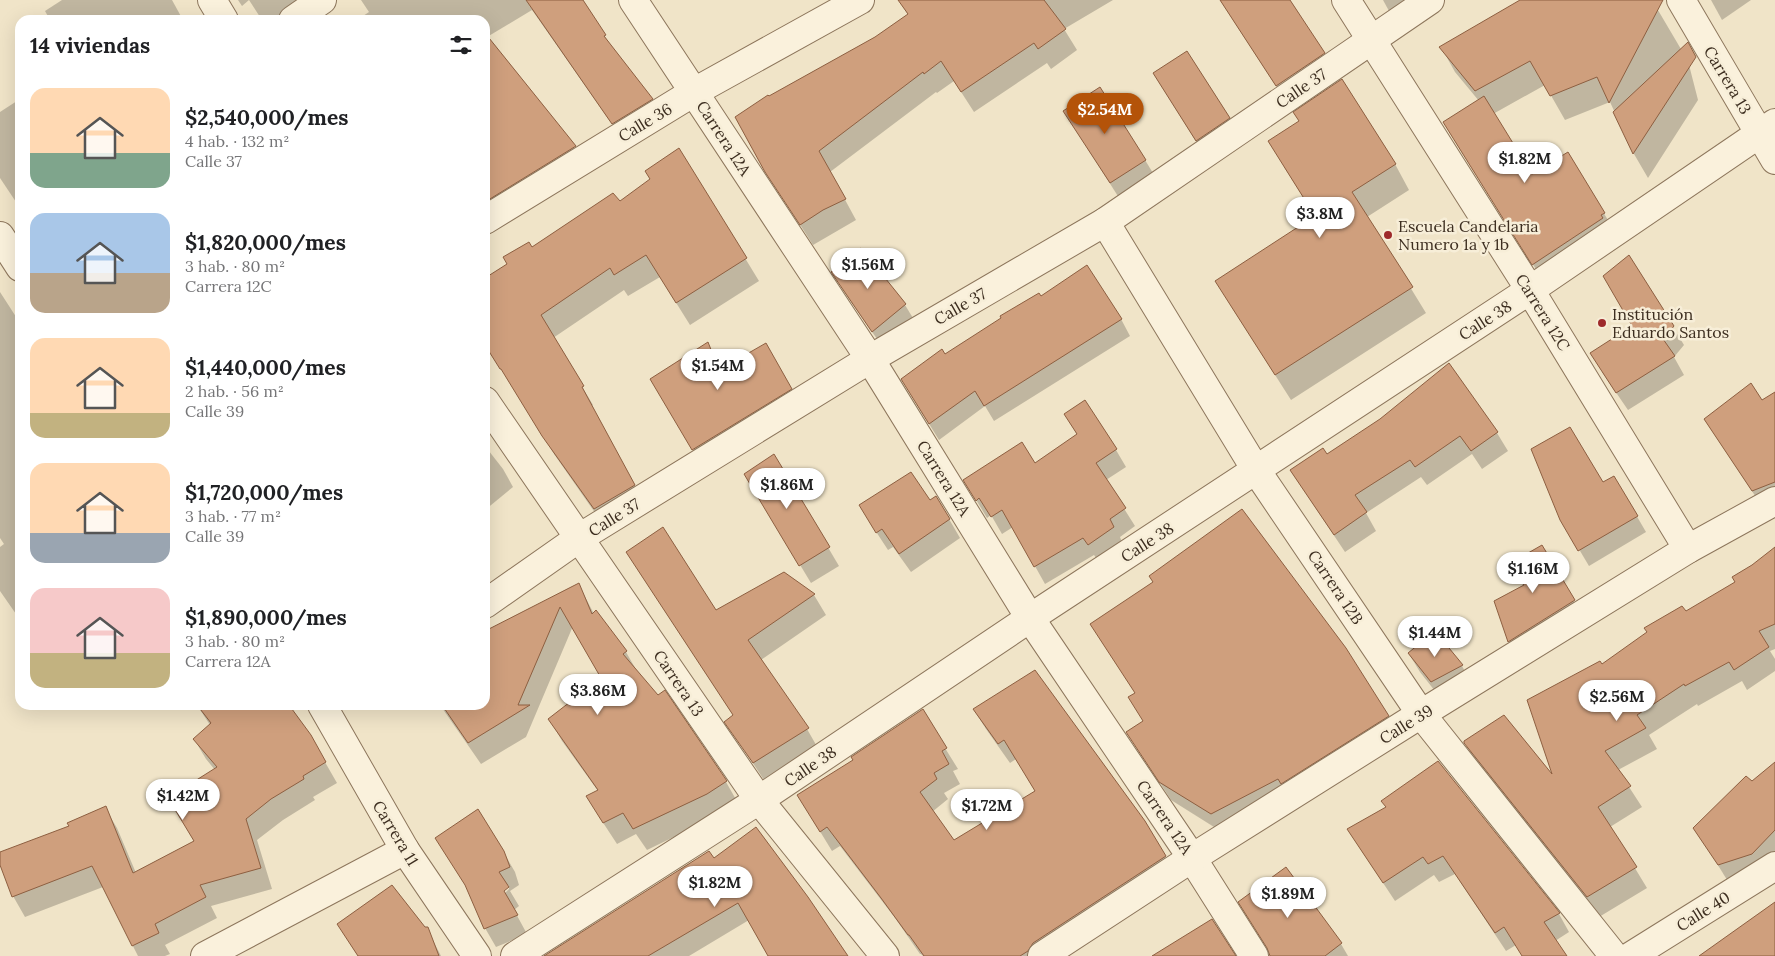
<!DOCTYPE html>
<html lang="es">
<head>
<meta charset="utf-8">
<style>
	body { margin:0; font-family:Lora,serif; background:#f2f2f2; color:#202124; height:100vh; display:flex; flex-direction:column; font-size:19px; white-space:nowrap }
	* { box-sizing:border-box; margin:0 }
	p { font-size:16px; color:#757577 }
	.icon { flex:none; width:28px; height:28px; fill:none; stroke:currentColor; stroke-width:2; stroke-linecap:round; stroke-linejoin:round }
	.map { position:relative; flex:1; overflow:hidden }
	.details { position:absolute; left:15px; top:15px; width:475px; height:695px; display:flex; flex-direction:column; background:#fff; border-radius:15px; box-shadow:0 5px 20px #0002 }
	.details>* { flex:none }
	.price { position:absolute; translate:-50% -42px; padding:0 11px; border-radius:18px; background:#fff; color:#222; font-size:16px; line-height:32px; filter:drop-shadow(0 1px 2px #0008) }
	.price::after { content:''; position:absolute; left:50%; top:30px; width:15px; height:11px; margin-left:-8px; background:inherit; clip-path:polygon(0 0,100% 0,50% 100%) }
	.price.on { background:#b45309; color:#fff }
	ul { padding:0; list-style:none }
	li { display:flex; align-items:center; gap:15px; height:125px; padding:0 15px }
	li span { display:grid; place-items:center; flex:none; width:140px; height:100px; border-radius:15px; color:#555 }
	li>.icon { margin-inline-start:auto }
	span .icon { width:60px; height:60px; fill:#fffc; stroke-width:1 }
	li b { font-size:21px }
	h2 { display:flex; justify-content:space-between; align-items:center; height:60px; padding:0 15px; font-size:21px }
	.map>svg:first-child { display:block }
	.shadow { fill:#0003; fill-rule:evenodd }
	.building { fill:#cf9f7d; stroke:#8d5f41 }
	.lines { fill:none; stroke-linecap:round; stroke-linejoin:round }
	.minor-casing { stroke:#8d765c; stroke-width:30 }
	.minor { stroke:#faf1dc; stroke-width:28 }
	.poi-dot { fill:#9e2a2b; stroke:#f7eed8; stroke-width:2 }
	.labels { text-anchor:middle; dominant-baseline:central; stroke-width:5; stroke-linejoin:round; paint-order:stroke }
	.street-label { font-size:16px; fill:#3d2e20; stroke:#f7eed8 }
	.poi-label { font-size:16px; fill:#3d2e20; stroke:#f7eed8; text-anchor:start }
</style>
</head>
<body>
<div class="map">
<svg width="1775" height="956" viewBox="0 0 1775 956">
	<rect width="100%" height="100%" fill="#f0e4c8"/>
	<g class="shadow">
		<path d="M62 0H172L183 20H50L45 11Z"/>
		<path d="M238 0H331L300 20H262L249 0 242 6Z"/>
		<path d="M361 0H581L613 49 652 100 664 121 626 144 532 10 487 37 574 147 587 168 485 222V20H357L369 12Z"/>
		<path d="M905 0H1113L1064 29 1077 50 1051 69 1047 63 974 112 954 81 937 93 936 92 830 172 856 220 813 245 766 171 768 98 876 38 908 15 901 3Z"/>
		<path d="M1220 0H1289L1336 74 1289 106Z"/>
		<path d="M1383 0H1434L1395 22Z"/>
		<path d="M1522 0H1652L1688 61 1698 100 1648 178 1634 154 1610 102 1565 120 1545 85 1493 114 1532 176 1568 153 1615 232 1544 282 1455 141 1479 101 1455 72 1441 47Z"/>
		<path d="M1711 0H1751L1722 20Z"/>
		<path d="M1154 74 1229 118 1240 137 1207 159Z"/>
		<path d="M20 99V208L0 178V112Z"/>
		<path d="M1076 130 1145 160 1156 178 1121 201Z"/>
		<path d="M679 150 759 281 690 325 660 277 628 296 624 290 553 338 593 405 591 406 644 504 605 527 554 454 508 378 532 248 620 203 651 179Z"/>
		<path d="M1395 164 1409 190 1367 217 1426 313 1291 400 1231 306 1316 217 1284 167Z"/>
		<path d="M860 250 905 305 916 323 884 349 843 290 833 272Z"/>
		<path d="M0 292 20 323V611L16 614 0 591V547L4 544 0 538Z"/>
		<path d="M1040 297 1121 319 1130 336 994 421 985 406 939 440 912 396 945 355Z"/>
		<path d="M1673 327 1684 345 1674 357 1684 375 1628 410 1602 372Z"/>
		<path d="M708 344 721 371 766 345 800 406 703 465 661 396Z"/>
		<path d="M1775 393V510L1766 513 1706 419 1761 401Z"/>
		<path d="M1066 415 1116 450 1126 467 1106 480 1135 526 1120 537 1123 545 1099 562 1094 555 1045 584 1013 527 1002 534 991 515 987 518 975 498 1034 465 1077 435Z"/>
		<path d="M1381 420 1497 433 1508 451 1482 469 1472 454 1427 485 1421 477 1366 513 1376 531 1345 552 1291 471 1327 456Z"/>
		<path d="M485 446 503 469 513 487 485 510Z"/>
		<path d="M774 456 839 566 811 583 756 492Z"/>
		<path d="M1614 477 1646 532 1589 566 1561 519 1602 484Z"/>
		<path d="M929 502 949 519 960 538 911 572 893 547 888 550 871 524Z"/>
		<path d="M1542 546 1584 619 1519 659 1509 641 1524 587 1511 565Z"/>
		<path d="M1775 549V649L1770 651 1775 659V671L1747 690 1742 681 1698 706 1697 704 1649 735 1657 749 1618 770 1642 807 1610 827 1647 888 1599 917 1477 764 1465 743 1555 779 1601 665 1736 582 1753 566Z"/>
		<path d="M627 552 716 612 784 573 814 595 826 615 761 660 807 729 819 750 766 783 726 722 734 716Z"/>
		<path d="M579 585 594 614 596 612 626 652 638 673 657 697 664 692 726 782 738 803 719 815 647 850 636 834 617 844 600 818 598 791 562 741 550 720 603 679 573 626 526 737 481 764 440 705H485V633Z"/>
		<path d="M1409 654 1462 666 1472 684 1442 700 1420 672Z"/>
		<path d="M197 705H282L310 736 337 783 313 797 315 800 283 820 257 840 272 889 211 906 217 918 165 945 170 954 165 956H138L103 887 25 917 13 896 0 861V853L70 827 105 808 117 828 136 873 196 841 215 770 206 759 194 739 210 725Z"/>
		<path d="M974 710 1144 822 1177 876 1055 956H923L921 954H920L895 918 840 846 832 851 810 815 855 760 922 711 958 769 953 771 960 784 944 793 948 799 932 812 954 842 1036 792 1016 759 1010 763 986 729Z"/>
		<path d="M1388 717 1398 735 1222 832 1171 800 1127 732Z"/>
		<path d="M1438 763 1559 914 1569 932 1555 941 1565 956H1523L1516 945 1506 951 1455 874 1439 882 1434 875 1395 901 1360 848 1387 808Z"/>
		<path d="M1775 764V859L1729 883 1706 846 1752 783Z"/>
		<path d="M504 853 515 872 519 885 510 891 519 906 514 910 527 934 496 947 485 928 469 890ZM509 885V889L501 897 499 895Z"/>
		<path d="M714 859 847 956H770L749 920 689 956H546Z"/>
		<path d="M1286 869 1341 944 1348 956H1271Z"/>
		<path d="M338 924 427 929 441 956H358Z"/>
	</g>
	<g class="building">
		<path d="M526 0H583L606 35 604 36 653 99 612 124Z"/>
		<path d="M898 0H1044L1066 29 1038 49 1034 43 961 92 941 61 924 74 923 72 819 151 846 199 823 210 800 225 765 172 735 117 768 95 769 96 875 37 908 14Z"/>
		<path d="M1220 0H1290L1325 53 1276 86Z"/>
		<path d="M1520 0H1663L1609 103 1597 77 1550 96 1530 61 1475 91 1439 47Z"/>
		<path d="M485 33 576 146 485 202Z"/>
		<path d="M1688 42 1696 57 1633 154 1613 112Z"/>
		<path d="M1187 51 1230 118 1196 141 1153 73Z"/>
		<path d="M1342 79 1396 164 1352 192 1413 287 1275 375 1215 281 1315 216 1268 141 1299 121 1293 112Z"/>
		<path d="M1100 87 1146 160 1110 183 1063 111Z"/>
		<path d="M1484 96 1532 174 1568 152 1605 213 1601 215 1603 218 1532 265 1443 122Z"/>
		<path d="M679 148 747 258 676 303 646 255 614 275 610 268 541 315 584 386 582 387 635 485 594 509 542 436 501 369H500L485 345V278L507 264 503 257 529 242 532 247 613 193 620 201 650 179 645 171Z"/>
		<path d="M861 248 906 304 872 332 831 272Z"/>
		<path d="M1629 255 1674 326 1663 339 1675 356 1616 393 1590 353 1632 326 1603 276Z"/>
		<path d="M1087 265 1122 319 984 406 975 391 929 424 901 379 942 349 945 354 1001 318 1000 316 1039 293 1041 296Z"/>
		<path d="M708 342 719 370 766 343 792 389 692 450 650 379Z"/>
		<path d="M1449 363 1498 432 1471 451 1460 436 1415 467 1410 460 1355 495 1367 512 1334 535 1290 470 1323 448 1327 454 1380 419Z"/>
		<path d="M1751 383 1762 400 1775 392V482L1752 491 1704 419Z"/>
		<path d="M1085 400 1117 449 1096 463 1126 508 1110 519 1114 527 1088 545 1083 538 1034 567 1002 510 991 517 979 498 976 501 963 480 1022 442 1035 463 1077 434 1064 414Z"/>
		<path d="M1570 427 1603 482 1614 476 1638 516 1578 551 1560 520 1531 449Z"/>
		<path d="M774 454 830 547 799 566 744 474Z"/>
		<path d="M911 472 930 500 936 496 950 519 899 554 882 529 876 533 859 505Z"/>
		<path d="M1242 509 1346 648 1389 716 1281 784 1278 779 1211 814 1159 782 1126 732 1143 721 1128 697 1135 693 1090 624 1153 582 1149 576Z"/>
		<path d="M663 527 716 610 784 572 815 594 748 640 809 728 753 763 724 722 733 715 626 552Z"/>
		<path d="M1542 545 1575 600 1508 642 1494 601 1524 585 1509 564Z"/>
		<path d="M1775 547V624L1759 631 1769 647 1734 670 1729 662 1685 686 1684 684 1637 715 1646 728 1605 751 1631 786 1598 807 1637 867 1587 897 1464 743V741L1504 715 1552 774 1527 700 1600 661 1602 664 1647 632 1644 628 1682 606 1686 611 1735 582 1732 577 1752 565Z"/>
		<path d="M579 583 592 614 596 610 627 651 623 654 658 695 665 690 727 781 707 794 633 829 623 813 603 823 586 796 598 790 548 719 601 678 560 607 518 705H530L468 743 442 705H485V631Z"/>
		<path d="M1435 631 1463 665 1431 682 1408 653Z"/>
		<path d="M1035 670 1145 821 1166 856 1033 943 1028 951 1020 956H924L909 935H908L881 898 827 827 820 832 797 795 853 760 851 757 923 709 947 748 942 751 949 764 934 773 937 779 920 792 954 840 1035 791 1004 740 998 744 973 709Z"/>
		<path d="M197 705H289L311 735 326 762 303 776 304 779 271 799 246 819 261 868 200 885 206 897 155 924 159 933 132 946 92 866 12 897 0 865V852L69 826 67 823 106 806 133 873 194 841 168 798 217 767 193 739 211 723Z"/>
		<path d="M1438 761 1560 913 1544 922 1567 956H1522L1504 927 1495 933 1443 856 1428 864 1423 857 1383 883 1347 829 1386 807 1381 801Z"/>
		<path d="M1775 762V830L1752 854 1718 865 1693 828 1746 776 1752 781Z"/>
		<path d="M478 809 504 851 510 867 499 872 509 887 504 891 518 915 484 929 465 885 435 838Z"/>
		<path d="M756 827 808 897 848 956H768L738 903 648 956H544L709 851 714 858Z"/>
		<path d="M1286 867 1342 943 1325 956H1270L1267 948 1238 902Z"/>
		<path d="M392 885 425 927H428L439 956H358L337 924Z"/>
		<path d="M1775 902V956H1699Z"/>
		<path d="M1212 919 1236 956H1152Z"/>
	</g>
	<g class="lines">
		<g class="minor-casing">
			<g id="minor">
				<path d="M212 0 224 20"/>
				<path d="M633 0 870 359 1030 618 1192 858 1254 956"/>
				<path d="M1346 0 1530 290 1688 549"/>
				<path d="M1681 0 1775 160"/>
				<path d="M293 20 322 0"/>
				<path d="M485 220 694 92 860 0"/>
				<path d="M1105 222 1256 470 1421 714 1614 956"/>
				<path d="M0 236 20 267"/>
				<path d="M485 401 759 800 885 956"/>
				<path d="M485 604 579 538 870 359 1105 222 1430 0"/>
				<path d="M322 705 405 850 477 956"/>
				<path d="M205 956 405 850"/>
				<path d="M515 956 759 800 1030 618 1530 290 1775 123"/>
				<path d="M1042 956 1192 858 1421 714 1688 549 1775 501"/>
				<path d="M1631 956 1775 866"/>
			</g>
		</g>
		<use href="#minor" class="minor"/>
	</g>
	<g class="poi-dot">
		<circle cx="1388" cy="235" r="5"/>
		<circle cx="1602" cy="323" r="5"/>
	</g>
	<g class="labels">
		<g class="street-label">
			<text transform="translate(1728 80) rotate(59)">Carrera 13</text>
			<text transform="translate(1301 88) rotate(-34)">Calle 37</text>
			<text transform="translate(645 122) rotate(-31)">Calle 36</text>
			<text transform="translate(724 138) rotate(57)">Carrera 12A</text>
			<text transform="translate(960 306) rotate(-30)">Calle 37</text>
			<text transform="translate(1543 312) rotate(58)">Carrera 12C</text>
			<text transform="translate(1485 320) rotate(-33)">Calle 38</text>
			<text transform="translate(944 478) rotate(58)">Carrera 12A</text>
			<text transform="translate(614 517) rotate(-32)">Calle 37</text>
			<text transform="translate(1147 542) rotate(-33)">Calle 38</text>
			<text transform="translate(1336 587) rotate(56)">Carrera 12B</text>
			<text transform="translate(679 683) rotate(56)">Carrera 13</text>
			<text transform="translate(1406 724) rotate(-32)">Calle 39</text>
			<text transform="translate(810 766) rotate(-34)">Calle 38</text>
			<text transform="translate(1165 817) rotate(56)">Carrera 12A</text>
			<text transform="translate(396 833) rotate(59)">Carrera 11</text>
			<text transform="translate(1703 911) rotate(-32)">Calle 40</text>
		</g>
		<g class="poi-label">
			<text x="1398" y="226">Escuela Candelaria<tspan x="1398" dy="18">Numero 1a y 1b</tspan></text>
			<text x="1612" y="314">Institución<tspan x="1612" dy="18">Eduardo Santos</tspan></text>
		</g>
	</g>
</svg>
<b class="price on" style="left:1105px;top:135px">$2.54M</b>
<b class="price" style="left:1525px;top:184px">$1.82M</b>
<b class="price" style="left:1320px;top:239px">$3.8M</b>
<b class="price" style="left:868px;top:290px">$1.56M</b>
<b class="price" style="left:718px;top:391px">$1.54M</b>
<b class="price" style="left:787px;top:510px">$1.86M</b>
<b class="price" style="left:1533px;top:594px">$1.16M</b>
<b class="price" style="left:1435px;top:658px">$1.44M</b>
<b class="price" style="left:598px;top:716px">$3.86M</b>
<b class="price" style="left:1617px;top:722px">$2.56M</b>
<b class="price" style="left:183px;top:821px">$1.42M</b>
<b class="price" style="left:987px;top:831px">$1.72M</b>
<b class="price" style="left:715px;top:908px">$1.82M</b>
<b class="price" style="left:1288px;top:919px">$1.89M</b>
<section class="details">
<h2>14 viviendas<svg class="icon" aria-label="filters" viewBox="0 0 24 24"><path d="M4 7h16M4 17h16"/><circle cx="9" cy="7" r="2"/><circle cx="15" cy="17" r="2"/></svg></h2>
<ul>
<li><span style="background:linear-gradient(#ffd9b3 65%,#7fa58c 0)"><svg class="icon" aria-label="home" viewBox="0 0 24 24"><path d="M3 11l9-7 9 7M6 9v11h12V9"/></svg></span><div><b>$2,540,000/mes</b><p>4 hab. · 132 m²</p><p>Calle 37</p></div></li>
<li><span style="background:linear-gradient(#a9c7e8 60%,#b9a48a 0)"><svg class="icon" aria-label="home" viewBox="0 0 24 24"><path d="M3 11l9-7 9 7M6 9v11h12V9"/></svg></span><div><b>$1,820,000/mes</b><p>3 hab. · 80 m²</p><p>Carrera 12C</p></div></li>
<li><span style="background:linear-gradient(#ffd9b3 75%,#c2b280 0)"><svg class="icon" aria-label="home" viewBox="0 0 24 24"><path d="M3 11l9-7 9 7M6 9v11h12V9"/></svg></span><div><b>$1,440,000/mes</b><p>2 hab. · 56 m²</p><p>Calle 39</p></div></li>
<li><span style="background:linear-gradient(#ffd9b3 70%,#9aa5b1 0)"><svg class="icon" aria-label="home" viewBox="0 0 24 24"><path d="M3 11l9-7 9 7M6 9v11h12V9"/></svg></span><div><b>$1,720,000/mes</b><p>3 hab. · 77 m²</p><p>Calle 39</p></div></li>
<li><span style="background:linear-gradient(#f6c9c9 65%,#c2b280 0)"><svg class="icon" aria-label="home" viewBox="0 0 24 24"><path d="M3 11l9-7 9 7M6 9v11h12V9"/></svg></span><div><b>$1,890,000/mes</b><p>3 hab. · 80 m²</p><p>Carrera 12A</p></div></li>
</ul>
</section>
</div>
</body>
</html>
